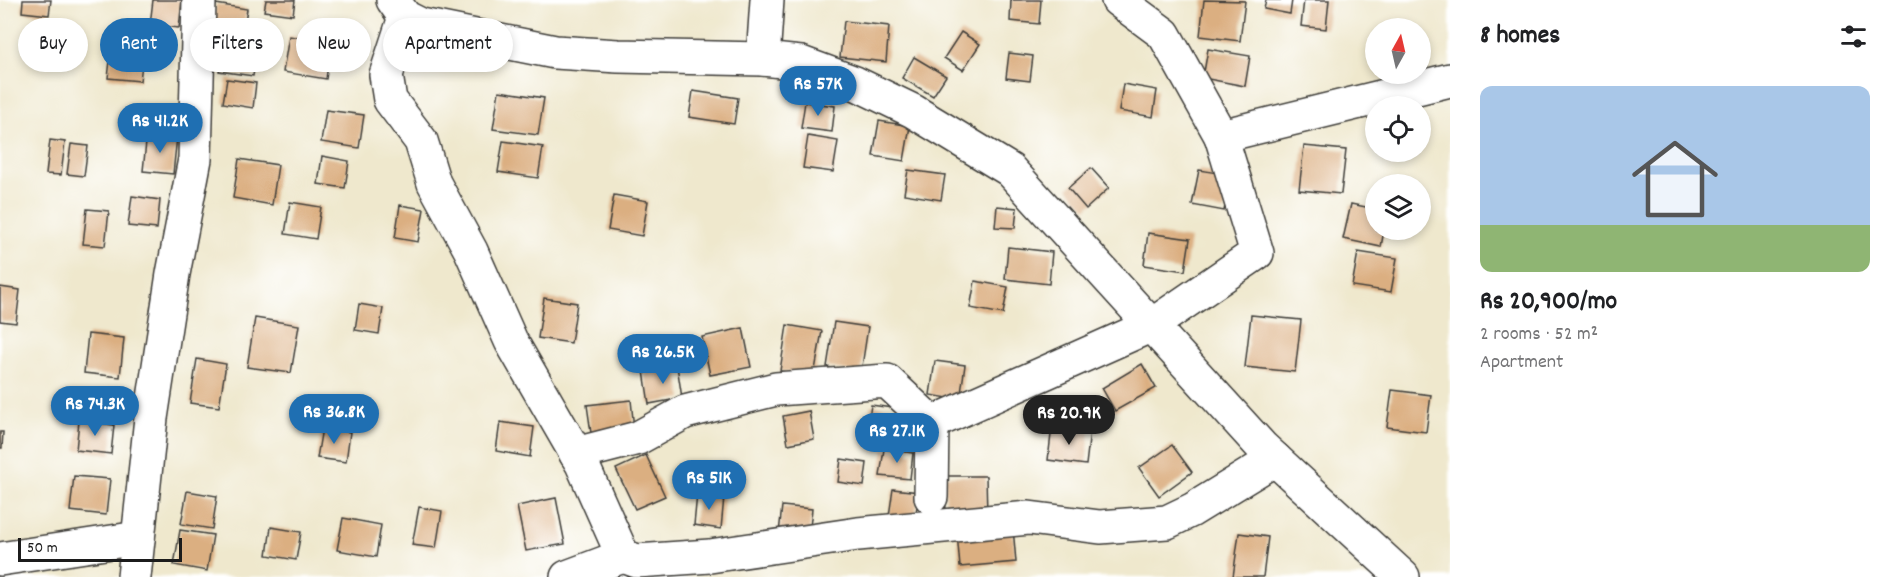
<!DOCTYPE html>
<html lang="en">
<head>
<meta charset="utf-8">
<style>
	body { margin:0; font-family:Dekko,sans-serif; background:#f6f6f6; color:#202124; height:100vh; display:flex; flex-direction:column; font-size:22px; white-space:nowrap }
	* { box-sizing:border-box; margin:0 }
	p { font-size:20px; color:#757577 }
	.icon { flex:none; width:33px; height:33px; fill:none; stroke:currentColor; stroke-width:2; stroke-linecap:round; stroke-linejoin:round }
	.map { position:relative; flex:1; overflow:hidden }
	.drawer { display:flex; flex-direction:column; background:#fff; width:450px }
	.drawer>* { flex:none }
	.hud { position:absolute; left:18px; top:18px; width:570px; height:54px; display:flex; gap:12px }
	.needle { width:39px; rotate:8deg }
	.tools { position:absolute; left:1365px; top:18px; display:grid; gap:12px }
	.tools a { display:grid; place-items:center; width:66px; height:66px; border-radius:50%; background:#fff; box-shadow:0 3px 9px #0003; font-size:30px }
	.scale { position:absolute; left:18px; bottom:15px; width:164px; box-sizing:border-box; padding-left:6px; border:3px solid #1c1c1c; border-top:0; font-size:16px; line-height:21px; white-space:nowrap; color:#1c1c1c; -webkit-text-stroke:4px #fff; paint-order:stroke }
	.price { position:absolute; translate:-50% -51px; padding:0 14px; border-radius:21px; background:#1f6fb2; color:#fff; font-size:20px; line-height:39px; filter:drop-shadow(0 2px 3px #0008) }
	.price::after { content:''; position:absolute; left:50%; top:36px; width:18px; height:14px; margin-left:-9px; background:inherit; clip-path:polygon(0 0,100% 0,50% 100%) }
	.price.selected { background:#222; color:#fff }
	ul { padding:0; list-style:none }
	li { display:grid; align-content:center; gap:12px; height:318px; padding:0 30px }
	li+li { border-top:2px solid #e0e0e0 }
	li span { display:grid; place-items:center; height:186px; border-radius:12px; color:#555 }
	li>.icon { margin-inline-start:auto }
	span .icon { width:108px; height:108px; fill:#fffc; stroke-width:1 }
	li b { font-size:26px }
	h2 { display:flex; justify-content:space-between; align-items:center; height:72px; padding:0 30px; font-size:26px }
	.tag { padding:0 21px; border-radius:27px; background:#fff; box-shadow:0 3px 9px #0003; font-size:21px; line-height:54px }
	.tag.selected { background:#1f6fb2; color:#fff }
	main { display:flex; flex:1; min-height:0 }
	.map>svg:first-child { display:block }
	.building { fill:#dbaf81 }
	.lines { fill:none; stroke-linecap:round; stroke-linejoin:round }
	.minor-casing { stroke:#3c3b37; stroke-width:36 }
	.minor { stroke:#fff; stroke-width:33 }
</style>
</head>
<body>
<main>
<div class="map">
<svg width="1450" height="577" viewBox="0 0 1450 577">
	<rect width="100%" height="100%" fill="#fff"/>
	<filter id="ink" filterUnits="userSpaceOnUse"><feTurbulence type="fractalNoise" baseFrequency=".0167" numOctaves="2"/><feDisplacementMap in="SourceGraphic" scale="12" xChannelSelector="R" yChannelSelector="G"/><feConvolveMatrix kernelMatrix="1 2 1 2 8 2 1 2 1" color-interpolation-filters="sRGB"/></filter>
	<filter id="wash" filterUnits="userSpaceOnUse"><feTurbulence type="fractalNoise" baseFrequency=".008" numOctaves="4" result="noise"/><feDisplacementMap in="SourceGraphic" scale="24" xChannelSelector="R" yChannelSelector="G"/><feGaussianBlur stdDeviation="1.35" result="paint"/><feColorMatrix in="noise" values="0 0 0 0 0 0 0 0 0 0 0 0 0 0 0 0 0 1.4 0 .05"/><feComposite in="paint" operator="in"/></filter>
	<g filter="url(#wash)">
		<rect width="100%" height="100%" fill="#efe8cd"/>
		<g id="blocks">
			<g class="building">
				<path d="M23 0H51L49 15 22 12Z"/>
				<path d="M153 0H182L179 28 150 25Z"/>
				<path d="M266 0H295L293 15 264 11Z"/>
				<path d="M1011 0H1041L1039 24 1010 21Z"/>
				<path d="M1204 0 1245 1 1240 41 1200 36Z"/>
				<path d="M1266 0H1292L1290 14 1264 9Z"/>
				<path d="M1304 0H1329L1326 29 1301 26Z"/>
				<path d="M216 4 247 9 243 34 212 29Z"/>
				<path d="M844 21 889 26 886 62 840 57Z"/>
				<path d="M961 32 980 44 963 70 944 58Z"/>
				<path d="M113 34 145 37 140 81 108 78Z"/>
				<path d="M289 36 331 43 326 79 283 72Z"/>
				<path d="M224 38 258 44 253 76 219 71Z"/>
				<path d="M1208 49 1250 56 1245 86 1203 78Z"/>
				<path d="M1009 53 1033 56 1030 81 1006 78Z"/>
				<path d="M914 57 946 76 933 96 902 78Z"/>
				<path d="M227 79 256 83 253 108 223 103Z"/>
				<path d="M1123 84 1157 90 1153 117 1119 111Z"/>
				<path d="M499 91 544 98 538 135 493 129Z"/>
				<path d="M693 91 738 98 734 124 689 117Z"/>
				<path d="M805 102 835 106 832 132 801 128Z"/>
				<path d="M326 110 364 115 359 148 321 142Z"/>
				<path d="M879 121 910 126 904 161 873 156Z"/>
				<path d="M147 133 177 136 173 174 143 171Z"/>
				<path d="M808 136 838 141 833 172 803 168Z"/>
				<path d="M50 140 65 142 61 175 46 174Z"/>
				<path d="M503 141 543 147 538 178 498 172Z"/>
				<path d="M71 144 88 146 84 176 67 174Z"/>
				<path d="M1304 146 1346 150 1341 194 1299 190Z"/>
				<path d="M322 156 349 161 345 188 318 184Z"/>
				<path d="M239 159 278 165 272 205 233 198Z"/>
				<path d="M1091 168 1109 188 1086 209 1068 188Z"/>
				<path d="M908 170 945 175 941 200 904 194Z"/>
				<path d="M1199 170 1231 175 1224 211 1192 205Z"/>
				<path d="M614 195 648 201 642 236 608 230Z"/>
				<path d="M132 196 160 200 157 229 128 226Z"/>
				<path d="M290 202 321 207 316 239 285 234Z"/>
				<path d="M1351 204 1376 209V230H1384L1381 247 1343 239Z"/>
				<path d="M400 205 424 209 418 242 395 238Z"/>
				<path d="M997 206 1017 208 1015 228 995 227Z"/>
				<path d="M87 209 109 211 105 246 83 244Z"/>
				<path d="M1148 233 1190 239 1185 271 1144 265Z"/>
				<path d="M1008 247 1052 252 1049 284 1005 279Z"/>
				<path d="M1358 252 1397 258 1391 292 1352 286Z"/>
				<path d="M975 281 1008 287 1003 314 970 308Z"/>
				<path d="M0 287 20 290 16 323 0 321Z"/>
				<path d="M544 298 577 303 571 343 538 338Z"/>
				<path d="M359 304 383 308 379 334 355 330Z"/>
				<path d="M1251 315 1301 320 1295 372 1245 367Z"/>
				<path d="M255 318 299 325 291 373 247 367Z"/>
				<path d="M834 322 868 327 861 373 827 367Z"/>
				<path d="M787 325 822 331 814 376 780 371Z"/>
				<path d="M743 328 751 367 710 375 702 337Z"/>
				<path d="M88 334 124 338 120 377 84 373Z"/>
				<path d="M197 359 226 364 219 407 190 403Z"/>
				<path d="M935 361 965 365 960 400 930 395Z"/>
				<path d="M1142 364 1156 388 1115 411 1102 388Z"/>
				<path d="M677 366 682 398 649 404 644 371Z"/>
				<path d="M1392 390 1431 395 1426 432 1387 427Z"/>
				<path d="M631 400 634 429 591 433 587 405Z"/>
				<path d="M871 405 906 410 903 436 867 431Z"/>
				<path d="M809 411 814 439 788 444 783 416Z"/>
				<path d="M79 421 114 425 111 454 76 450Z"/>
				<path d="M500 422 534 427 530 457 496 451Z"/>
				<path d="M1052 426 1090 431 1086 465 1048 460Z"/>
				<path d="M322 428 350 432 346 462 317 458Z"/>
				<path d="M0 432H3L2 448H0Z"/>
				<path d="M1172 445 1192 472 1159 496 1139 468Z"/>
				<path d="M884 449 913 453 910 479 880 476Z"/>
				<path d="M646 455 665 496 635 509 616 469Z"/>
				<path d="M841 459 867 463 864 486 838 482Z"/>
				<path d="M74 476 110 479 106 515 70 511Z"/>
				<path d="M945 476H986L987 515H946Z"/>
				<path d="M893 489 919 492 915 520 889 516Z"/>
				<path d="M187 491 217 496 212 529 181 524Z"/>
				<path d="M697 494 724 497 721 529 694 525Z"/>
				<path d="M556 498 565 544 526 551 517 506Z"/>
				<path d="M782 506 812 509 809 536 779 533Z"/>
				<path d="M419 507 442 511 436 548 412 545Z"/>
				<path d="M343 518 381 525 376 557 337 550Z"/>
				<path d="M271 527 301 532 296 560 267 555Z"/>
				<path d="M1013 528 1016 562 960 567 957 533Z"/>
				<path d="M180 530 213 535 207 571 174 565Z"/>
				<path d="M1239 533 1268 537 1263 577H1233Z"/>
			</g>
		</g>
	</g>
	<g filter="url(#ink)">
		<use href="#blocks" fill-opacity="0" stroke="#3c3b37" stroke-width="1.5"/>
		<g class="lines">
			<g class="minor-casing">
				<g id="minor">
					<path d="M393 0 405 17 421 25 555 52 618 56 763 59 801 63 855 83 913 111 1010 170 1263 448 1403 577"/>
					<path d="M1118 0 1164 34 1221 136 1450 80"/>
					<path d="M405 17 386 75 390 100 421 141 434 183 471 251 511 341 582 464 623 556 637 561 710 556 858 534 1029 518 1100 527 1167 522 1192 510 1275 459"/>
					<path d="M763 59 767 0"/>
					<path d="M576 454 638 438 685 412 776 389 887 381 932 423 1152 325 1257 253 1221 136"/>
					<path d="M931 497 932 423"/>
					<path d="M0 559 138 538"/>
					<path d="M134 577 151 418 173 274 195 159 199 0"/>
					<path d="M567 577 623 556"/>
				</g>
			</g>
			<use href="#minor" class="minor"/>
		</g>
	</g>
</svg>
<div class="tools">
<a><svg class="needle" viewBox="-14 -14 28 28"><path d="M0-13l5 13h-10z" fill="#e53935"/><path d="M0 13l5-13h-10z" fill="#757577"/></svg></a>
<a><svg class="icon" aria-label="locate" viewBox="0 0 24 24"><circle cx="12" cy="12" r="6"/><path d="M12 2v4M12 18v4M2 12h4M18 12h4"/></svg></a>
<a><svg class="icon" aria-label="layers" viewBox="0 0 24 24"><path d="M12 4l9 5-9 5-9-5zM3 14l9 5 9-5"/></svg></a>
</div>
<div class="scale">50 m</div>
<b class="price" style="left:818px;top:117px">Rs 57K</b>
<b class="price" style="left:160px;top:154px">Rs 41.2K</b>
<b class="price" style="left:663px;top:385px">Rs 26.5K</b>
<b class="price" style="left:95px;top:437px">Rs 74.3K</b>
<b class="price" style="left:334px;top:445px">Rs 36.8K</b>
<b class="price selected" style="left:1069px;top:446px">Rs 20.9K</b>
<b class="price" style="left:897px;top:464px">Rs 27.1K</b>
<b class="price" style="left:709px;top:511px">Rs 51K</b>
<div class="hud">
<a class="tag">Buy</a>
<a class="tag selected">Rent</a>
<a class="tag">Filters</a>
<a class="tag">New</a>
<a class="tag">Apartment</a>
</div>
</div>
<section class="drawer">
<h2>8 homes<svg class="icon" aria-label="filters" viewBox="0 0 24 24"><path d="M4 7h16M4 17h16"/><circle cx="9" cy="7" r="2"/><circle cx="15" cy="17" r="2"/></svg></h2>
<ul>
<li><span style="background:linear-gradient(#a9c7e8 75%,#8fb573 0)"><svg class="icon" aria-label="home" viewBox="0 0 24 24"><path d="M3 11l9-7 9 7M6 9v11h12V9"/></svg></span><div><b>Rs 20,900/mo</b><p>2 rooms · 52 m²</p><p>Apartment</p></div></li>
</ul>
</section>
</main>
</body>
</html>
